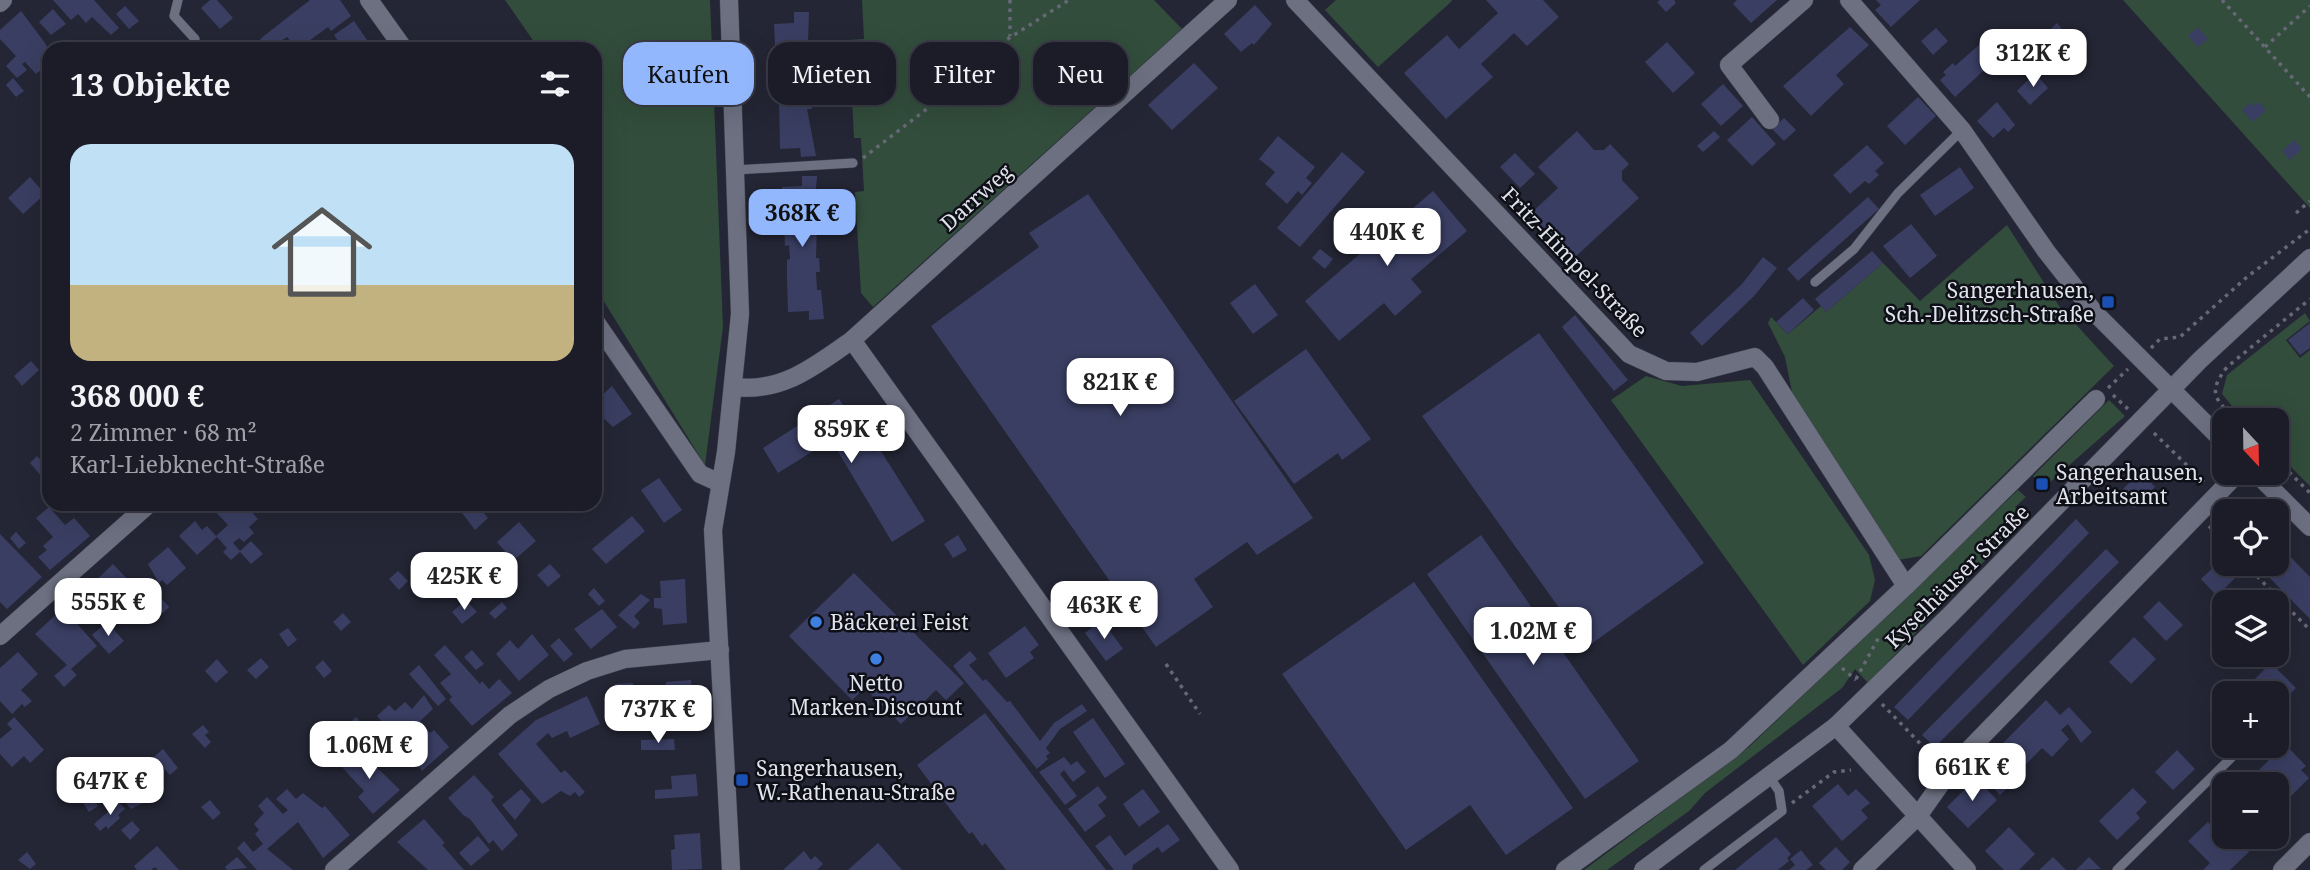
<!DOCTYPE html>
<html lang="de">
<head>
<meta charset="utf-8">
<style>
	body { margin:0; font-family:"Noto Serif",serif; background:#282934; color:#f1f3f6; height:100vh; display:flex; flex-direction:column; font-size:26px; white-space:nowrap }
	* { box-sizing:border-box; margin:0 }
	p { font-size:23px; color:#a0a1a8 }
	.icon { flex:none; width:38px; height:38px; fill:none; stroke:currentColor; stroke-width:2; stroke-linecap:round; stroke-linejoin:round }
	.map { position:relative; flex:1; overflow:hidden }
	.sheet { position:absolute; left:42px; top:42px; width:560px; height:469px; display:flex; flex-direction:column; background:#1b1c28; border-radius:21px; box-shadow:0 7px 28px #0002,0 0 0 2px #393a45 }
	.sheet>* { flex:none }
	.guide { position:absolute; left:623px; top:42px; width:665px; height:63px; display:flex; gap:14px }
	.needle { width:46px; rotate:158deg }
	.tools { position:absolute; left:2212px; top:408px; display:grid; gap:14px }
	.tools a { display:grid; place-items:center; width:77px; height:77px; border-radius:14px; background:#1b1c28; box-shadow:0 7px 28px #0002,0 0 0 2px #393a45; font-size:35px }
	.price { position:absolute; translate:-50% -60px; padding:0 16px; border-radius:14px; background:#fff; color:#222; font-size:23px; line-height:46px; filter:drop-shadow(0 2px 4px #0008) }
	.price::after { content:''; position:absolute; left:50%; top:42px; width:21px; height:16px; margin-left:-10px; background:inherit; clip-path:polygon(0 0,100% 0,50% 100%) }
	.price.on { background:#93b7fd; color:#111 }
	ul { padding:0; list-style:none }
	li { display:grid; align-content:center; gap:14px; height:371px; padding:0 28px }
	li+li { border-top:2px solid #393a45 }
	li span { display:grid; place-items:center; height:217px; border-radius:21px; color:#555 }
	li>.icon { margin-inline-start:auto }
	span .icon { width:126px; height:126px; fill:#fffc; stroke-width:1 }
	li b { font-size:30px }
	h2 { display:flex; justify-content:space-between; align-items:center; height:84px; padding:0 28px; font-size:30px }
	.chip { padding:0 24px; border-radius:21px; background:#1b1c28; box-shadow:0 7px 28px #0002,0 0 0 2px #393a45; font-size:24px; line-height:63px }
	.chip.on { background:#93b7fd; color:#111 }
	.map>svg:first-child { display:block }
	.green { fill:#324d3c }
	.building { fill:#3a3e62 }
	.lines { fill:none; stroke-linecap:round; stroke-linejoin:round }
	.service-casing { stroke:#40424e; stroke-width:10 }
	.minor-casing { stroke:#40424e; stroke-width:19 }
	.secondary-casing { stroke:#40424e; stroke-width:19 }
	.path { stroke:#666875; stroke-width:3.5; stroke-dasharray:3.5 5; stroke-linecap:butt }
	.service { stroke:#6d7081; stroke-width:9 }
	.minor { stroke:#6d7081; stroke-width:18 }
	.secondary { stroke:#6d7081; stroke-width:18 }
	.transit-dot { fill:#1a4fb4; stroke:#0f1017; stroke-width:2.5 }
	.shop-dot { fill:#3f7fe0; stroke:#0f1017; stroke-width:2.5 }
	.labels { text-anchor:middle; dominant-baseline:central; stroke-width:5; stroke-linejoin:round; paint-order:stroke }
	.street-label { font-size:21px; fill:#e0e2ec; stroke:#0f1017 }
	.poi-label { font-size:21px; fill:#e0e2ec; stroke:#0f1017; text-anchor:start }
</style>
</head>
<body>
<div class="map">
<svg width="2310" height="870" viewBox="0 0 2310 870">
	<rect width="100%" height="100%" fill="#242635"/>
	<g class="green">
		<path d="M505 0H710L723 327 705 465 595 287V49H539Z"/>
		<path d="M862 0H1154L1182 29 873 307 861 293 855 192 864 191 861 138H854L849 40 864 39Z"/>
		<path d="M1336 0H1451L1452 1 1378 67 1325 10Z"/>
		<path d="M2123 0H2310V208Z"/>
		<path d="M2007 225 2059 306 2114 366 1921 556 1898 560 1793 397 1785 357 1768 323 1771 317 1788 334 1821 306 1826 312 1883 263 1920 301Z"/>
		<path d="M2305 313 2310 321 2286 340 2300 358 2310 350V486L2277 453V420H2244L2222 394 2227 375Z"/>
		<path d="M1646 376 1682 386 1750 380 1869 555 1875 580 1870 601 1803 665 1611 400Z"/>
		<path d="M2109 400 2125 416 2049 483 2044 478 2040 482 2033 476Z"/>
		<path d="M2018 490 2026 497 2015 507 2020 513 2012 532 1868 683 1855 669 1842 688 1705 793 1689 811 1607 870H1584L1749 747Z"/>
	</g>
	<g class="building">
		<path d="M53 0H94L119 28 111 35 92 17 86 23 78 14 71 20Z"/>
		<path d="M210 0H217L233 18 220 29 201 8Z"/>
		<path d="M310 0H340L351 16 331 31 328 27 298 49 287 37 268 49 260 39Z"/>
		<path d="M1486 0H1543L1559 17 1527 46 1514 33 1481 64 1493 77 1446 119 1404 73 1447 35 1459 49 1498 13Z"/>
		<path d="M1660 0H1674L1676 3 1666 12 1657 2Z"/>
		<path d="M1737 0H1777L1751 23 1733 4Z"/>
		<path d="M1876 0H1920L1891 27 1875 10 1881 5Z"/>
		<path d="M1255 5 1272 24 1254 45 1252 43 1241 52 1224 34Z"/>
		<path d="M125 6 139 21 129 29 116 14Z"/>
		<path d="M53 9 66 24 51 35 39 22Z"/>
		<path d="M21 11 45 43 49 51V67L47 65 36 74 25 62 22 64 27 70 17 78 6 66 16 56 0 39V30Z"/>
		<path d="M794 12H809L808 42H804L805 61 809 60 810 75H807L812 109H807L816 156 801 157 800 148 780 149 779 97 781 96V82L777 83 774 24 794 23Z"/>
		<path d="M354 21 367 40 374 49H344L334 35Z"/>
		<path d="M2057 23 2066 34 2046 52 2037 42Z"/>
		<path d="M1850 27 1869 45 1836 75 1844 84 1811 116 1783 86Z"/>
		<path d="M2198 27 2208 39 2198 47 2188 36Z"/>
		<path d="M1936 28 1948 41 1933 55 1921 41Z"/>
		<path d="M1667 42 1695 73 1673 93 1645 62Z"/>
		<path d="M1980 44 1995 60 1955 97 1940 80 1946 75 1943 72 1953 63 1955 66Z"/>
		<path d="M1194 63 1218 88 1172 130 1148 105Z"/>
		<path d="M2035 73 2048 88 2030 105 2017 91Z"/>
		<path d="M13 78 24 91 16 97 6 85Z"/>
		<path d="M1723 84 1743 106 1721 126 1701 104Z"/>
		<path d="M1918 97 1936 116 1905 145 1887 126Z"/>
		<path d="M1997 102 2015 125 2008 132 2004 128 1993 138 1977 121Z"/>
		<path d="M2251 102 2254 106 2259 102 2266 110 2253 122 2242 110Z"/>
		<path d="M1752 117 1776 144 1752 166 1727 140Z"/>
		<path d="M1784 118 1796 130 1784 141 1772 129Z"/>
		<path d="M1577 131 1594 150H1604L1610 144 1629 164 1622 171V180L1639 198 1573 259 1530 214 1558 188 1538 167Z"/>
		<path d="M1714 131 1720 137 1703 152 1697 146Z"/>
		<path d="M1278 136 1315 167 1306 178 1312 183 1302 195 1298 191 1287 204 1265 184 1275 172 1259 159Z"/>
		<path d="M2294 140 2302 149 2290 160 2282 151Z"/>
		<path d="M1867 145 1884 163 1875 171 1879 175 1869 184 1865 181 1850 194 1833 175Z"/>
		<path d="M1342 152 1365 172 1300 247 1277 228Z"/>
		<path d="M1515 153 1535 174 1520 188 1500 167Z"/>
		<path d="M1960 167 1974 188 1935 216 1920 195Z"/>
		<path d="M802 176H817L813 224H817L816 258H819L820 272H816L817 290H821L824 319 809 320V311L788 312 787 279V260L790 259 789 245 785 246 782 187 802 186Z"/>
		<path d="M30 177 45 194 23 214 8 198Z"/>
		<path d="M1433 191 1467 231 1411 279 1422 292 1395 316 1384 303 1339 341 1305 301Z"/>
		<path d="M1088 194 1313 518 1257 555 1247 542 1194 579 1213 607 1156 647 931 326 1039 247 1029 233Z"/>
		<path d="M1868 197 1879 209 1798 281 1787 269Z"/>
		<path d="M1911 224 1937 256 1910 278 1883 246Z"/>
		<path d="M1320 249 1333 259 1325 269 1312 258Z"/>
		<path d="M1872 251 1883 263 1826 312 1815 299Z"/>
		<path d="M1763 257 1777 268 1754 296 1702 346 1690 333 1742 284Z"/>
		<path d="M1255 284 1278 315 1253 334 1230 303Z"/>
		<path d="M1803 298 1814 310 1788 334 1776 322Z"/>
		<path d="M1575 315 1628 380 1614 391 1562 327Z"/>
		<path d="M2310 323V348L2300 355 2288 340Z"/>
		<path d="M1539 333 1704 563 1587 647 1422 416Z"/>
		<path d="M1306 349 1371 439 1342 460 1338 453 1294 484 1234 401Z"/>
		<path d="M31 361 39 370 22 386 14 376Z"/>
		<path d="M612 386 632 414 613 427 595 410 599 407 595 402Z"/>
		<path d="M839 399 873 452 879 448 925 521 892 542 831 440 778 473 763 448Z"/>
		<path d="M37 456 49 469 43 478 30 463Z"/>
		<path d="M2140 472 2155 487 2134 508 2119 493Z"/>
		<path d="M659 478 682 510 664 523 641 490Z"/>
		<path d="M216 504H245L258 519 249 527 254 533 244 542 239 538 233 543 240 551 251 541 263 554 251 564 240 552 231 560 223 552 227 548 216 536 228 525 212 508Z"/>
		<path d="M455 504H476L488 518 475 530Z"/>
		<path d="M49 507 65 525 74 518 90 536 50 570 38 557 47 550 43 546 53 537 36 518Z"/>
		<path d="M632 516 645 531 606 564 592 549Z"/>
		<path d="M2076 519 2089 533 1908 720 1894 707Z"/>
		<path d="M195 521 202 530 207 526 217 537 197 555 179 536Z"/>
		<path d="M519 522 536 541 513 561 497 542Z"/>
		<path d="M16 532 26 543 19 549 10 538Z"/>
		<path d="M0 534 42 577 7 609 0 602Z"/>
		<path d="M958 535 967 550 953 558 944 544Z"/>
		<path d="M1481 535 1639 761 1585 799 1427 574Z"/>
		<path d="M2277 543 2310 577V619L2256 564H2277Z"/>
		<path d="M168 547 186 568 167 585 162 580 159 583 148 564Z"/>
		<path d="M2106 549 2119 562 1935 747 1922 735Z"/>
		<path d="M464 554 483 576 465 592 460 586 448 596 435 581Z"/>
		<path d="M2224 557V564H2229L2239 574 2217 596 2201 579Z"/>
		<path d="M503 563 514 576 497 591 486 578Z"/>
		<path d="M113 564 130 582 125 587 136 598 126 607 135 615 127 622 109 602 101 609 85 591Z"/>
		<path d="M550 564 561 576 548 587 537 575Z"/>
		<path d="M398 571 408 581 399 590 389 579Z"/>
		<path d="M854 573 964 683 946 700 936 690 901 724 865 688 852 700 789 636Z"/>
		<path d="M685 579 687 623 663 625 662 609 654 608V598H661L660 581Z"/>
		<path d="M1414 582 1573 808 1506 855 1470 805 1406 850 1282 674Z"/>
		<path d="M594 588 605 601 599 606 588 594Z"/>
		<path d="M641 594 650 600 634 616 640 623 634 629 618 615Z"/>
		<path d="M158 595 169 607 163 613 152 601Z"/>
		<path d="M466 600 477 612 462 624 452 612Z"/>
		<path d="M2159 601 2183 625 2166 641 2143 617Z"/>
		<path d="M502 602 507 608 495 619 489 613Z"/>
		<path d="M63 608 97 646 71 669 77 675 64 687 54 676 67 665 35 634Z"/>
		<path d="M602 609 617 627 591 649 574 629Z"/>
		<path d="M343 613 351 622 341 631 333 622Z"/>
		<path d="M1102 620 1123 649 1106 661 1085 633Z"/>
		<path d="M107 622 124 641 109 654 92 635Z"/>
		<path d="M1025 626 1039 645 1030 652 1034 658 1006 678 988 653Z"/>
		<path d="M288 628 297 640 288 647 279 634Z"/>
		<path d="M532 634 549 655 519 681 496 654 510 640 518 649Z"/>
		<path d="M2134 637 2156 659 2131 684 2109 662Z"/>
		<path d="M559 638 573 654 564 662 550 646Z"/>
		<path d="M445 645 480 684 482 681 489 689 499 679 512 693 472 726 449 700 452 697 440 683 451 674 434 655Z"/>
		<path d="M472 650 484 664 476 670 464 657Z"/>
		<path d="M970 651 977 659 969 665 983 681 986 679 1007 702 1010 701 1040 741 1054 723 1082 704 1087 711 1060 729 1046 748 1050 753 1046 756 1048 759 1037 769 953 666Z"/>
		<path d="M18 652 38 674 21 690 32 701 25 707 22 704 12 714 0 701V668Z"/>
		<path d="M261 658 269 667 256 679 247 670Z"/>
		<path d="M217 659 228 672 216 683 205 671Z"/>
		<path d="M323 660 332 671 324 678 315 667Z"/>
		<path d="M2271 663 2296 688 2277 707V693H2261L2251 683Z"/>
		<path d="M419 665 446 699 438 706 409 674Z"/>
		<path d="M691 680 693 703 664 705 666 682Z"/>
		<path d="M633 683 634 698 616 699 615 684Z"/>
		<path d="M424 695 433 709 420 721 430 733 434 730 449 747 422 771 377 716 389 705 395 711 405 702 412 709Z"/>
		<path d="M587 696 600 724 570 738 567 731 552 738 548 733 536 744 561 773 565 770 585 792 579 797 575 792 570 796 561 791 542 804 498 754 536 720Z"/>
		<path d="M2046 700 2060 715 2069 707 2092 732 2081 743 2068 724 2061 730 2069 739 2052 757 2042 748 2016 774 2023 781 2015 788 2012 784 2000 795 1983 777 1994 766 1987 759Z"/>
		<path d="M985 713 1037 781 1106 870H1006L985 843 982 846 972 832 969 834 917 765Z"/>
		<path d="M14 717 44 750 30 763 24 756 12 767 0 754V739L12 729 7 724Z"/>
		<path d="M356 717 374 738 366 745 348 725Z"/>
		<path d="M1093 718 1125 764 1105 778 1073 732Z"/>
		<path d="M203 725 209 732 205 735 211 742 205 748 192 734Z"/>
		<path d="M674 739 675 750H641V740Z"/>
		<path d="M2285 744 2306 766 2301 770 2309 778 2288 799 2277 784 2259 770Z"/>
		<path d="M357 748 400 790 373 814 358 797 364 791 339 764Z"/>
		<path d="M163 749 178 768 170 775 160 764 154 769 148 762Z"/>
		<path d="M2177 750 2195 769 2173 790 2155 772Z"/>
		<path d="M1064 757 1071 765 1077 761 1086 772 1073 782 1064 770 1060 774 1077 796 1065 805 1039 772Z"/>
		<path d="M696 774 698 796 655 799V790L672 789 671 776Z"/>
		<path d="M474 775 494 797 491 800 518 835 502 851 493 840 489 844 470 819 463 815 448 798Z"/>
		<path d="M1976 778 1997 800 1968 828 1947 807Z"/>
		<path d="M1838 784 1848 796 1856 789 1870 803 1861 810 1868 818 1842 841 1812 806Z"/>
		<path d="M1098 786 1107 798 1098 805 1106 816 1085 832 1068 809Z"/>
		<path d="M144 787 150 793 144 798 147 801 131 809 124 801 129 796 127 794 134 788 138 792Z"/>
		<path d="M2133 788 2147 802 2136 813 2140 818 2117 840 2099 821Z"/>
		<path d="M287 789 296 799 303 793 322 808 325 806 350 835 323 858 298 822 267 849 293 870H257L237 848 244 841 253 852 263 844 255 834 259 830 254 824 264 813 258 806 267 797 283 814 288 810 276 799Z"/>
		<path d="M521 789 531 800 515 820 502 805Z"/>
		<path d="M1143 789 1160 812 1139 827 1123 804Z"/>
		<path d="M92 795 98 806 89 812 82 801Z"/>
		<path d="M210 800 221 813 213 820 201 807Z"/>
		<path d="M119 802 125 809 118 815 120 818 108 829 106 826 100 831 94 824Z"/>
		<path d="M424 819 445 843 442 845 464 870H428L397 842Z"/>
		<path d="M132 821 140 830 130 840 121 830Z"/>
		<path d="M2208 822 2230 844 2238 836H2245L2255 846 2230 870H2203L2210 863 2188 841Z"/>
		<path d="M1168 824 1180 840 1162 853 1158 847 1133 865 1132 870H1114L1095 846 1110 835 1125 856Z"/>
		<path d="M2009 827 2035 854 2019 870H2004L1985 851Z"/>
		<path d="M700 833 702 869 672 870 671 850 675 849 674 835Z"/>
		<path d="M478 836 490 850 471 866 459 853Z"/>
		<path d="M1776 837 1791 854 1787 858 1789 861 1778 870H1735Z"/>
		<path d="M878 843 902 870H848Z"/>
		<path d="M157 846 179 870H158L155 867 151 870H137L134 866Z"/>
		<path d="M1836 847 1850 862 1842 870H1826L1819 863Z"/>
		<path d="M1801 850 1813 865 1806 870H1789L1795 865 1790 859Z"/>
		<path d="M804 851 811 860 815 856 823 864 817 870H783Z"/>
		<path d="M27 852 36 864 30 869 18 860Z"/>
		<path d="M237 857 247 868 227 870 225 867Z"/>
		<path d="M2053 857 2066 870H2039Z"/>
		<path d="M2089 857 2101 869 2076 870Z"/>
	</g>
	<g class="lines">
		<g class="service-casing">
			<g id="service">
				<path d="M178 0 174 16 195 39"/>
				<path d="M735 170 853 163"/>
				<path d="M1815 282 1854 249 1898 193 1962 130"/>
				<path d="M1704 870 1782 811 1779 791 1770 778"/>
				<path d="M2117 870 2231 758 2239 746"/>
			</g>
		</g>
		<g class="minor-casing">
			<g id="minor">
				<path d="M369 0 404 49"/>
				<path d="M729 0 740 314 726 452 713 530 731 870"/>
				<path d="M1295 0 1629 354 1666 371 1697 372 1755 357 1765 367 1906 586"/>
				<path d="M1849 0 1962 130 2046 251 2094 312 2224 442"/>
				<path d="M0 3 3 0"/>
				<path d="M1770 120 1729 65 1804 0"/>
				<path d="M595 321 700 474 720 483"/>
				<path d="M852 340 1230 870"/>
				<path d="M734 387C782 393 815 366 852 340L1228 0"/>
				<path d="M2255 472 2310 527"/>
				<path d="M0 636 149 504"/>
				<path d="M1836 726 1967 870"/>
				<path d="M334 870 510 715 549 689 587 671 625 659 720 650"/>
				<path d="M1565 870 1731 750 1906 586 2096 399"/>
				<path d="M1862 870 1918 816 1954 765 2239 472"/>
				<path d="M2282 870 2310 842"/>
			</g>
		</g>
		<g class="secondary-casing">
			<path id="secondary" d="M1643 870 1836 726 1949 616 2200 360 2310 258"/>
		</g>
		<g class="path">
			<path d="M1010 0V36"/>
			<path d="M2222 0 2310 97"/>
			<path d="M2265 47 2310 6"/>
			<path d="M863 158 945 95 1006 40 1069 0"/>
			<path d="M2296 213 2310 201"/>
			<path d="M2151 348 2160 339 2180 337 2247 277 2310 229"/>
			<path d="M2108 388 2128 369"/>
			<path d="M2113 395 2128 409"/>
			<path d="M2236 420C2215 399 2207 393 2227 367L2310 299"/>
			<path d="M2154 433 2204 482"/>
			<path d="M2277 460 2310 493"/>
			<path d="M2209 526 2224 542"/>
			<path d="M2245 564 2310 630"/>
			<path d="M1166 664 1200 714"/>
			<path d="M1842 668 1856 680"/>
			<path d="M1856 679 1879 637"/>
			<path d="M1882 704 1937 761"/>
			<path d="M1792 803 1834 772 1851 770"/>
		</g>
		<use href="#service" class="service"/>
		<use href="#minor" class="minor"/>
		<use href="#secondary" class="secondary"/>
	</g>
	<g class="transit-dot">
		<rect x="2101" y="295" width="14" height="14" rx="3.5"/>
		<rect x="2035" y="477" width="14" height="14" rx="3.5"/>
		<rect x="735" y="773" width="14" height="14" rx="3.5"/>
	</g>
	<g class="shop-dot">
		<circle cx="816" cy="622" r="7"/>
		<circle cx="876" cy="659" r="7"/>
	</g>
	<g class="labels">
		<g class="street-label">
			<text transform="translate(976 197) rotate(-42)">Darrweg</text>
			<text transform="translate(1575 262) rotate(46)">Fritz-Himpel-Straße</text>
			<text transform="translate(1957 576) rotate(-45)">Kyselhäuser Straße</text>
		</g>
		<g class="poi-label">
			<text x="2094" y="290" text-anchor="end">Sangerhausen,<tspan x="2094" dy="24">Sch.-Delitzsch-Straße</tspan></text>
			<text x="2056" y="472">Sangerhausen,<tspan x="2056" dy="24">Arbeitsamt</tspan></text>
			<text x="830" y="622">Bäckerei Feist</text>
			<text x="876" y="683" text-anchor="middle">Netto<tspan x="876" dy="24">Marken-Discount</tspan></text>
			<text x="756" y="768">Sangerhausen,<tspan x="756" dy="24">W.-Rathenau-Straße</tspan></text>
		</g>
	</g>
</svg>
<div class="tools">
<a><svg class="needle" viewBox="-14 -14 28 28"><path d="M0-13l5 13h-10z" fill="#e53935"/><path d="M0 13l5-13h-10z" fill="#a0a1a8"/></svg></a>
<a><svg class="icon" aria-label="locate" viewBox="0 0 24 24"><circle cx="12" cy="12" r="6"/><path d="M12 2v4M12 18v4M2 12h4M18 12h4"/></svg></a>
<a><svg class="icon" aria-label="layers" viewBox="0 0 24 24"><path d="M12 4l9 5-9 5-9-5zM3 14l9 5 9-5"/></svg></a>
<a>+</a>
<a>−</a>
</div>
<b class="price" style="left:2033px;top:89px">312K €</b>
<b class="price on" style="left:802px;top:249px">368K €</b>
<b class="price" style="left:1387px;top:268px">440K €</b>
<b class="price" style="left:1120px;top:418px">821K €</b>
<b class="price" style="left:851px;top:465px">859K €</b>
<b class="price" style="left:464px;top:612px">425K €</b>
<b class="price" style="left:108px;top:638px">555K €</b>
<b class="price" style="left:1104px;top:641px">463K €</b>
<b class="price" style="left:1533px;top:667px">1.02M €</b>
<b class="price" style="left:658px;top:745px">737K €</b>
<b class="price" style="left:369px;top:781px">1.06M €</b>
<b class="price" style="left:1972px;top:803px">661K €</b>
<b class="price" style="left:110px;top:817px">647K €</b>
<div class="guide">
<a class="chip on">Kaufen</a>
<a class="chip">Mieten</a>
<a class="chip">Filter</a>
<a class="chip">Neu</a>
</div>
<section class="sheet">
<h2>13 Objekte<svg class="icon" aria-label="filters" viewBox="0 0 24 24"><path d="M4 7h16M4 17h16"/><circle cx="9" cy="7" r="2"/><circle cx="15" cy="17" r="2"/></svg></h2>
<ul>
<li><span style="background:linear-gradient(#bfe0f5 65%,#c2b280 0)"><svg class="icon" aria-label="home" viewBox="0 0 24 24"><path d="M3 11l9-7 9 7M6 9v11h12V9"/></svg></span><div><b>368 000 €</b><p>2 Zimmer · 68 m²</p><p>Karl-Liebknecht-Straße</p></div></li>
</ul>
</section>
</div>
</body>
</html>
